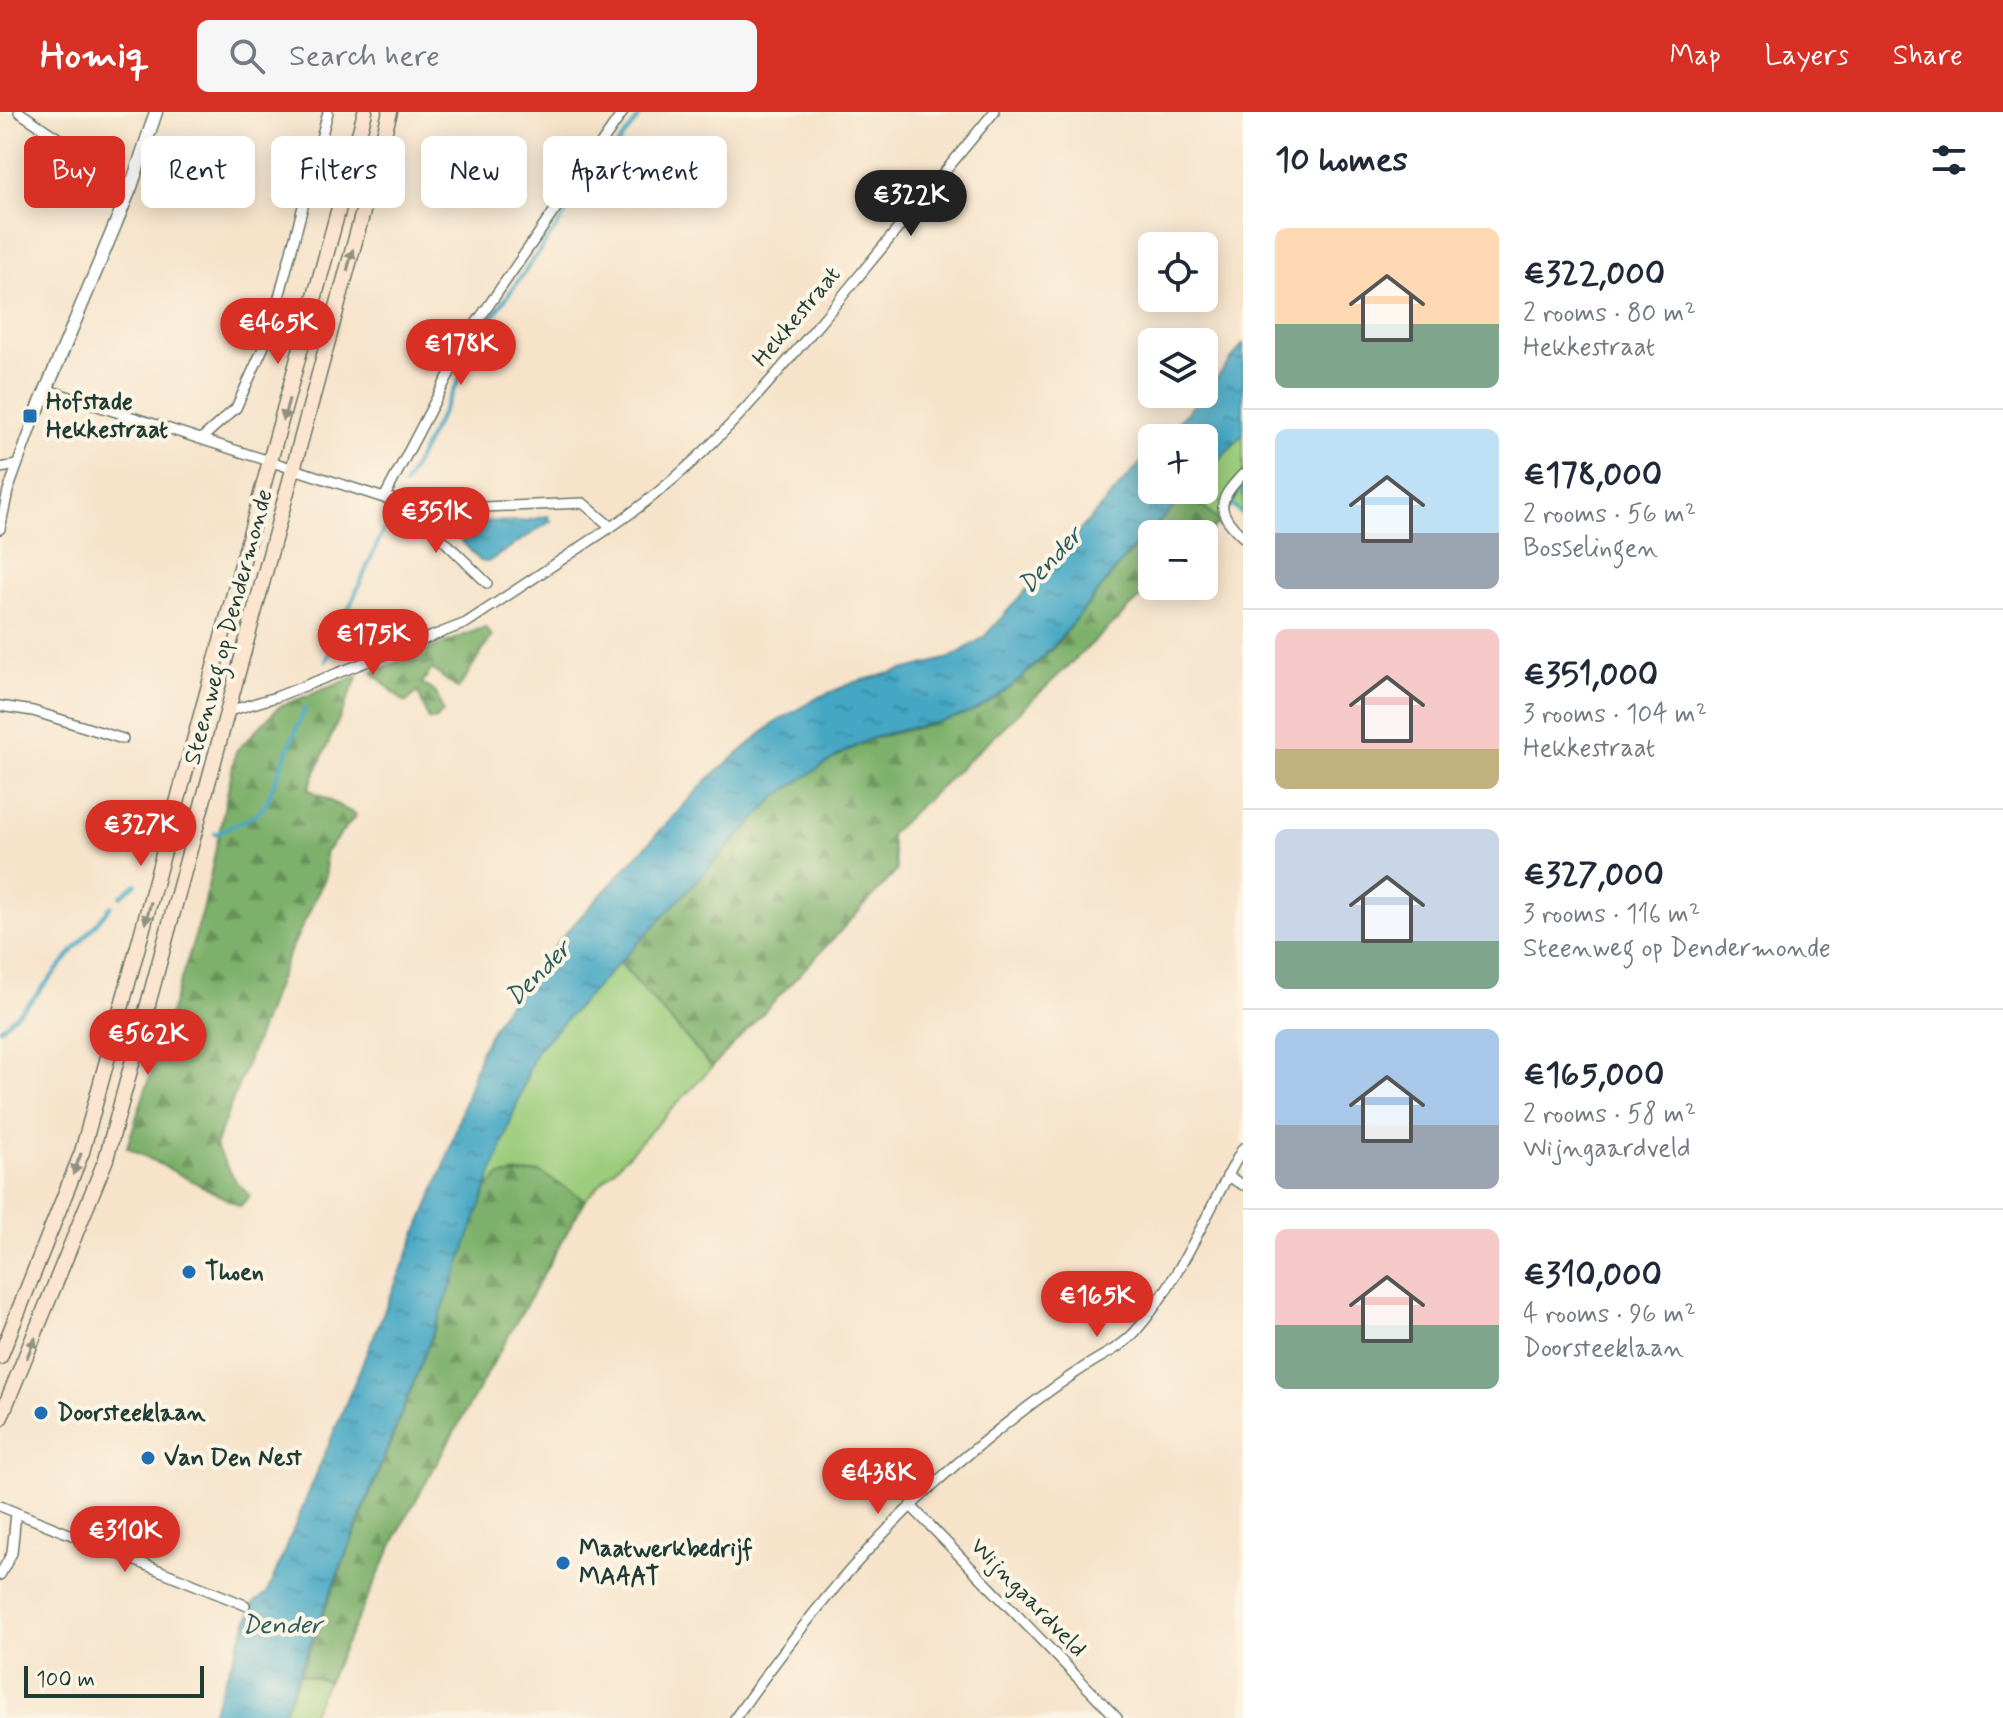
<!DOCTYPE html>
<html lang="en">
<head>
<meta charset="utf-8">
<style>
	body { margin:0; font-family:Mynerve,sans-serif; background:#f6f6f7; color:#1f2937; height:100vh; display:flex; flex-direction:column; font-size:30px; white-space:nowrap }
	* { box-sizing:border-box; margin:0 }
	p { font-size:26px; color:#747a83 }
	.icon { flex:none; width:44px; height:44px; fill:none; stroke:currentColor; stroke-width:2; stroke-linecap:round; stroke-linejoin:round }
	.map { position:relative; flex:1; overflow:hidden }
	.panel { display:flex; flex-direction:column; background:#fff; width:760px }
	.panel>* { flex:none }
	.hud { position:absolute; left:24px; top:24px; width:760px; height:72px; display:flex; gap:16px }
	.controls { position:absolute; left:1138px; top:120px; display:grid; gap:16px }
	.controls a { display:grid; place-items:center; width:80px; height:80px; border-radius:12px; background:#fff; box-shadow:0 4px 20px #0003; font-size:40px }
	.scale { position:absolute; left:24px; bottom:20px; width:180px; box-sizing:border-box; padding-left:8px; border:4px solid #1f3d34; border-top:0; font-size:22px; line-height:28px; white-space:nowrap; color:#1f3d34; -webkit-text-stroke:6px #fcf5e5; paint-order:stroke }
	.price { position:absolute; translate:-50% -68px; padding:0 18px; border-radius:28px; background:#d93025; color:#fff; font-size:26px; line-height:52px; filter:drop-shadow(0 2px 4px #0008) }
	.price::after { content:''; position:absolute; left:50%; top:48px; width:24px; height:18px; margin-left:-12px; background:inherit; clip-path:polygon(0 0,100% 0,50% 100%) }
	.price.current { background:#222; color:#fff }
	ul { padding:0; list-style:none }
	li { display:flex; align-items:center; gap:24px; height:200px; padding:0 32px }
	li+li { border-top:2px solid #e0e1e3 }
	li span { display:grid; place-items:center; flex:none; width:224px; height:160px; border-radius:12px; color:#555 }
	li>.icon { margin-inline-start:auto }
	span .icon { width:96px; height:96px; fill:#fffc; stroke-width:1 }
	li b { font-size:34px }
	h2 { display:flex; justify-content:space-between; align-items:center; height:96px; padding:0 32px; font-size:34px }
	.tag { padding:0 28px; border-radius:12px; background:#fff; box-shadow:0 4px 20px #0003; font-size:28px; line-height:72px }
	.tag.current { background:#d93025; color:#fff }
	header { display:flex; align-items:center; gap:48px; box-sizing:border-box; height:112px; padding:0 40px; background:#d93025; color:#fff }
	header strong { font-size:38px }
	nav { display:flex; gap:44px; margin-inline-start:auto; font-size:28px }
	.search { width:560px; height:72px; background:#f6f6f7; display:flex; align-items:center; gap:20px; box-sizing:border-box; padding:0 28px; border-radius:12px; color:#747a83; font-size:30px }
	main { display:flex; flex:1; min-height:0 }
	.map>svg:first-child { display:block }
	.green { fill:#9ccc7b; stroke:#5e8458; stroke-width:2 }
	.forest { fill:url(#forest-firs); stroke:#4e7650; stroke-width:2 }
	.water { fill:url(#water-ripples); stroke:#32727c; stroke-width:2 }
	.lines { fill:none; stroke-linecap:round; stroke-linejoin:round }
	.stream { stroke:#45a7c4; stroke-width:4 }
	.minor-casing { stroke:#6a7768; stroke-width:12 }
	.tertiary-casing { stroke:#6a7768; stroke-width:15 }
	.secondary-casing { stroke:#6a7768; stroke-width:17 }
	.minor { stroke:#fff; stroke-width:9 }
	.tertiary { stroke:#fff; stroke-width:12 }
	.secondary { stroke:#fce5cf; stroke-width:14 }
	.oneway { fill:#8e9182 }
	.poi-dot { fill:#1f6fb2; stroke:#fcf5e5; stroke-width:3 }
	.labels { text-anchor:middle; dominant-baseline:central; stroke-width:8; stroke-linejoin:round; paint-order:stroke }
	.street-label { font-size:24px; fill:#1f3d34; stroke:#fcf5e5 }
	.poi-label { font-size:24px; font-weight:bold; fill:#1f3d34; stroke:#fcf5e5; text-anchor:start }
	.water-label { font-size:26px; font-style:italic; fill:#2a5d5f; stroke:#fcf5e5 }
</style>
</head>
<body>
<header>
<strong>Homiq</strong>
<div class="search"><svg class="icon" aria-label="search" viewBox="0 0 24 24"><circle cx="10" cy="10" r="6"/><path d="M15 15l6 6"/></svg>Search here</div>
<nav><a>Map</a><a>Layers</a><a>Share</a></nav>
</header>
<main>
<div class="map">
<svg width="1243" height="1606" viewBox="0 0 1243 1606">
	<defs>
		<pattern id="forest-firs" width="22" height="20" patternUnits="userSpaceOnUse" patternTransform="scale(2)"><rect width="22" height="20" fill="#7db06b"/><path d="M5 1l3.5 6h-7zM16 11l3.5 6h-7z" fill="#669059"/></pattern>
		<pattern id="water-ripples" width="26" height="14" patternUnits="userSpaceOnUse" patternTransform="scale(2)"><rect width="26" height="14" fill="#45a7c4"/><path d="M2 4q2-2 4 0t4 0M15 11q2-2 4 0t4 0" fill="none" stroke="#3989a0"/></pattern>
	</defs>
	<rect width="100%" height="100%" fill="#fcf5e5"/>
	<filter id="ink" filterUnits="userSpaceOnUse"><feTurbulence type="fractalNoise" baseFrequency=".0125" numOctaves="2"/><feDisplacementMap in="SourceGraphic" scale="16" xChannelSelector="R" yChannelSelector="G"/><feConvolveMatrix kernelMatrix="1 2 1 2 8 2 1 2 1" color-interpolation-filters="sRGB"/></filter>
	<filter id="wash" filterUnits="userSpaceOnUse"><feTurbulence type="fractalNoise" baseFrequency=".006" numOctaves="4" result="noise"/><feDisplacementMap in="SourceGraphic" scale="32" xChannelSelector="R" yChannelSelector="G"/><feGaussianBlur stdDeviation="1.8" result="paint"/><feColorMatrix in="noise" values="0 0 0 0 0 0 0 0 0 0 0 0 0 0 0 0 0 1.4 0 .05"/><feComposite in="paint" operator="in"/></filter>
	<g filter="url(#wash)">
		<rect width="100%" height="100%" fill="#f6e3ca"/>
		<g class="green">
			<path d="M1243 322V403L1231 392 1220 410 1188 381 1204 378V364Z"/>
			<path d="M619 850 712 955 585 1088C549 1066 520 1044 484 1079L536 939Z"/>
			<path d="M300 1562 328 1569 309 1606H281Z"/>
		</g>
		<g class="forest">
			<path d="M1187 381 1220 410 1204 426V422H1152L1153 474 890 722 897 759 712 955 619 850 775 686 822 653 870 627 933 612 1029 560 1057 532 1122 450Z"/>
			<path d="M485 515 492 524 458 577 432 557 422 571 436 581 443 599 437 607 429 608 418 580 405 591 372 560Z"/>
			<path d="M358 564 308 677 356 703 325 741 326 764 288 844 215 1034 237 1071 250 1084 240 1094 127 1035 203 799 236 639 280 594Z"/>
			<path d="M540 1060 585 1088 403 1411 328 1569 300 1562 455 1165 484 1079 500 1064Z"/>
		</g>
		<g class="water">
			<path d="M1243 232V322L1204 364V326H1163L1204 282Z"/>
			<path d="M1152 338V378H1190C1167 403 1141 427 1119 453 1077 505 1039 562 979 596 945 614 903 613 868 628 835 643 805 665 775 686L536 939 455 1165 281 1606H210L254 1491 267 1481 444 1055 481 938 505 895 562 825 708 667 773 612 819 585 855 570 950 546 984 525Z"/>
			<path d="M548 404 551 409 488 450 480 449 453 420 462 410 525 409Z"/>
		</g>
		<g class="lines">
			<g class="stream">
				<path d="M1243 373 1231 392 1243 403"/>
				<path d="M404 374 489 210 588 71 643 0"/>
				<path d="M326 549 389 405"/>
				<path d="M215 722 254 704 265 694 305 596"/>
				<path d="M120 785 136 772"/>
				<path d="M0 917 31 889 111 794"/>
			</g>
		</g>
	</g>
	<g filter="url(#ink)">
		<g class="lines">
			<g class="minor-casing">
				<g id="minor">
					<path d="M19 0 131 75"/>
					<path d="M48 278 384 386 460 396 583 391 611 415C701 355 766 275 835 193 888 128 941 64 994 0"/>
					<path d="M202 326 236 296 269 223 328 0"/>
					<path d="M0 356 17 353"/>
					<path d="M1243 362C1217 389 1215 399 1243 425"/>
					<path d="M384 386 475 213 623 0"/>
					<path d="M426 393 428 413 487 471"/>
					<path d="M0 417 8 379 34 307"/>
					<path d="M0 594 33 599 123 627"/>
					<path d="M229 599 276 585 466 511 611 415"/>
					<path d="M1227 1064 1243 1073"/>
					<path d="M0 1394 245 1493"/>
					<path d="M911 1394 1117 1606"/>
					<path d="M0 1463 12 1441 16 1401"/>
					<path d="M735 1606C807 1504 884 1409 982 1331 1014 1305 1046 1280 1080 1258 1097 1246 1121 1236 1135 1220 1181 1167 1208 1097 1243 1036"/>
				</g>
			</g>
			<g class="tertiary-casing">
				<path id="tertiary" d="M34 307 131 75 156 0"/>
			</g>
			<g class="secondary-casing">
				<g id="secondary">
					<path d="M0 1245 82 1040 365 0"/>
					<path d="M0 1307 106 1047 390 0"/>
				</g>
			</g>
			<use href="#minor" class="minor"/>
			<use href="#tertiary" class="tertiary"/>
			<use href="#secondary" class="secondary"/>
		</g>
		<defs><path id="oneway-solid" d="M-6-.8H1V-3.2L6.5 0L1 3.2V.8H-6Z" transform="scale(2)"/></defs>
		<g class="oneway">
			<use href="#oneway-solid" transform="translate(350 148) rotate(-75)"/>
			<use href="#oneway-solid" transform="translate(286 298) rotate(105)"/>
			<use href="#oneway-solid" transform="translate(148 801) rotate(105)"/>
			<use href="#oneway-solid" transform="translate(77 1052) rotate(111)"/>
			<use href="#oneway-solid" transform="translate(31 1236) rotate(-67)"/>
		</g>
	</g>
	<g class="poi-dot">
		<rect x="22" y="296" width="16" height="16" rx="4"/>
		<circle cx="189" cy="1160" r="8"/>
		<circle cx="41" cy="1301" r="8"/>
		<circle cx="148" cy="1346" r="8"/>
		<circle cx="563" cy="1451" r="8"/>
	</g>
	<g class="labels">
		<g class="street-label">
			<text transform="translate(797 205) rotate(-50)">Hekkestraat</text>
			<text transform="translate(229 515) rotate(-75)">Steenweg op Dendermonde</text>
			<text transform="translate(1028 1486) rotate(46)">Wijngaardveld</text>
		</g>
		<g class="poi-label">
			<text x="46" y="290">Hofstade<tspan x="46" dy="28">Hekkestraat</tspan></text>
			<text x="205" y="1160">Thoen</text>
			<text x="57" y="1301">Doorsteeklaan</text>
			<text x="164" y="1346">Van Den Nest</text>
			<text x="579" y="1437">Maatwerkbedrijf<tspan x="579" dy="28">MAAAT</tspan></text>
		</g>
		<g class="water-label">
			<text transform="translate(1051 449) rotate(-47)">Dender</text>
			<text transform="translate(539 862) rotate(-45)">Dender</text>
			<text x="282" y="1514">Dender</text>
		</g>
	</g>
</svg>
<div class="controls">
<a><svg class="icon" aria-label="locate" viewBox="0 0 24 24"><circle cx="12" cy="12" r="6"/><path d="M12 2v4M12 18v4M2 12h4M18 12h4"/></svg></a>
<a><svg class="icon" aria-label="layers" viewBox="0 0 24 24"><path d="M12 4l9 5-9 5-9-5zM3 14l9 5 9-5"/></svg></a>
<a>+</a>
<a>−</a>
</div>
<div class="scale">100 m</div>
<b class="price current" style="left:911px;top:126px">€322K</b>
<b class="price" style="left:278px;top:254px">€465K</b>
<b class="price" style="left:461px;top:275px">€178K</b>
<b class="price" style="left:436px;top:443px">€351K</b>
<b class="price" style="left:373px;top:565px">€175K</b>
<b class="price" style="left:141px;top:756px">€327K</b>
<b class="price" style="left:148px;top:965px">€562K</b>
<b class="price" style="left:1097px;top:1227px">€165K</b>
<b class="price" style="left:878px;top:1404px">€438K</b>
<b class="price" style="left:125px;top:1462px">€310K</b>
<div class="hud">
<a class="tag current">Buy</a>
<a class="tag">Rent</a>
<a class="tag">Filters</a>
<a class="tag">New</a>
<a class="tag">Apartment</a>
</div>
</div>
<section class="panel">
<h2>10 homes<svg class="icon" aria-label="filters" viewBox="0 0 24 24"><path d="M4 7h16M4 17h16"/><circle cx="9" cy="7" r="2"/><circle cx="15" cy="17" r="2"/></svg></h2>
<ul>
<li><span style="background:linear-gradient(#ffd9b3 60%,#7fa58c 0)"><svg class="icon" aria-label="home" viewBox="0 0 24 24"><path d="M3 11l9-7 9 7M6 9v11h12V9"/></svg></span><div><b>€322,000</b><p>2 rooms · 80 m²</p><p>Hekkestraat</p></div></li>
<li><span style="background:linear-gradient(#bfe0f5 65%,#9aa5b1 0)"><svg class="icon" aria-label="home" viewBox="0 0 24 24"><path d="M3 11l9-7 9 7M6 9v11h12V9"/></svg></span><div><b>€178,000</b><p>2 rooms · 56 m²</p><p>Bosselingen</p></div></li>
<li><span style="background:linear-gradient(#f6c9c9 75%,#c2b280 0)"><svg class="icon" aria-label="home" viewBox="0 0 24 24"><path d="M3 11l9-7 9 7M6 9v11h12V9"/></svg></span><div><b>€351,000</b><p>3 rooms · 104 m²</p><p>Hekkestraat</p></div></li>
<li><span style="background:linear-gradient(#c9d6e8 70%,#7fa58c 0)"><svg class="icon" aria-label="home" viewBox="0 0 24 24"><path d="M3 11l9-7 9 7M6 9v11h12V9"/></svg></span><div><b>€327,000</b><p>3 rooms · 116 m²</p><p>Steenweg op Dendermonde</p></div></li>
<li><span style="background:linear-gradient(#a9c7e8 60%,#9aa5b1 0)"><svg class="icon" aria-label="home" viewBox="0 0 24 24"><path d="M3 11l9-7 9 7M6 9v11h12V9"/></svg></span><div><b>€165,000</b><p>2 rooms · 58 m²</p><p>Wijngaardveld</p></div></li>
<li><span style="background:linear-gradient(#f6c9c9 60%,#7fa58c 0)"><svg class="icon" aria-label="home" viewBox="0 0 24 24"><path d="M3 11l9-7 9 7M6 9v11h12V9"/></svg></span><div><b>€310,000</b><p>4 rooms · 96 m²</p><p>Doorsteeklaan</p></div></li>
</ul>
</section>
</main>
</body>
</html>
